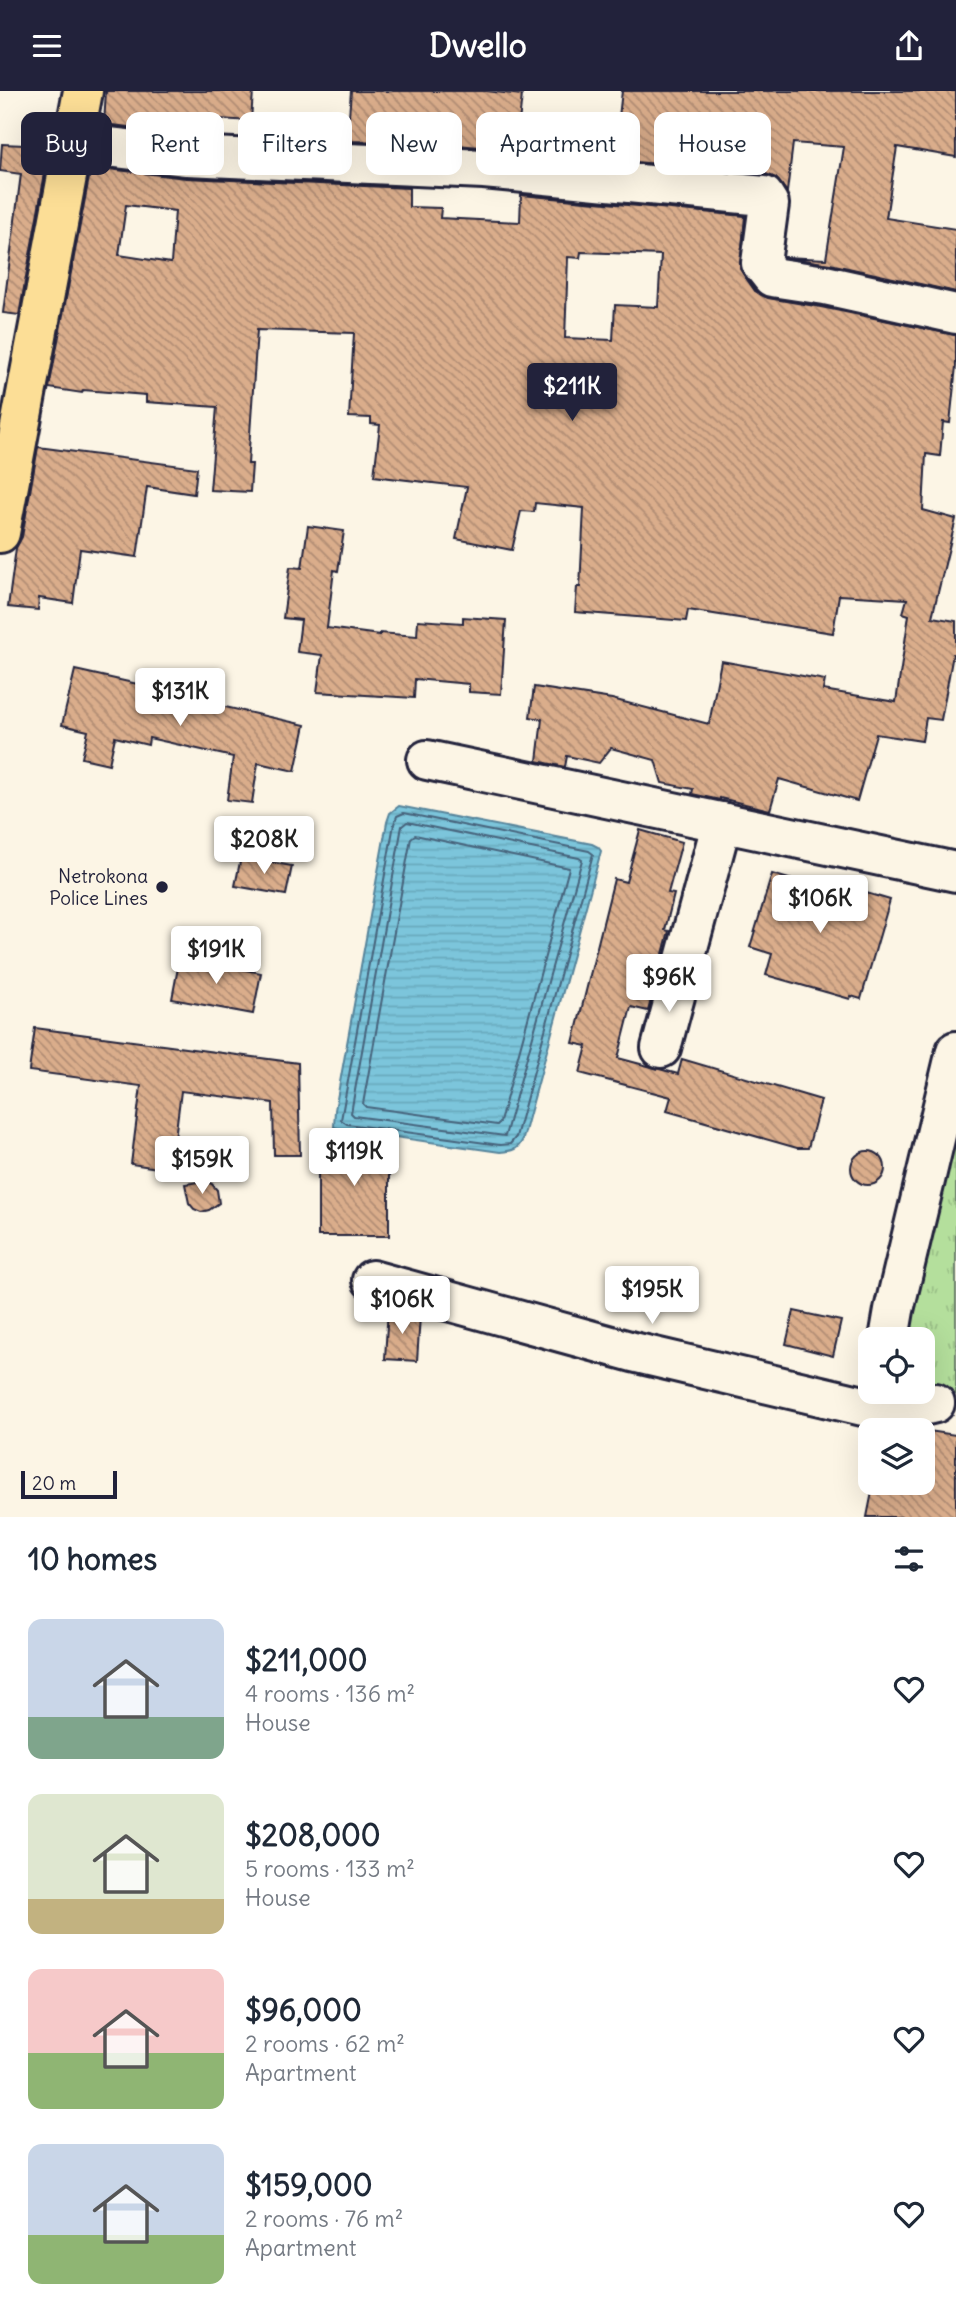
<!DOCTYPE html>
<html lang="en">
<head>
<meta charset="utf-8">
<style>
	body { margin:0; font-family:Delius,sans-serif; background:#f2f2f3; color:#1f2937; height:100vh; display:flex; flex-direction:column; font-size:26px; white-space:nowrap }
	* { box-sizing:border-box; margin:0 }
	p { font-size:23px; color:#747a83 }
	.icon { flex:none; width:38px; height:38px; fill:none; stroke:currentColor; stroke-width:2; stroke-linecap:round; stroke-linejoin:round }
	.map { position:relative; height:1426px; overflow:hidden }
	.drawer { display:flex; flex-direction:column; background:#fff; flex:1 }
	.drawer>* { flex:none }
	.hud { position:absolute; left:21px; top:21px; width:915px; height:63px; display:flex; gap:14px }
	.tools { position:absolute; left:858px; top:1236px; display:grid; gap:14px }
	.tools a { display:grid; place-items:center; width:77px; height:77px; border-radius:14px; background:#fff; box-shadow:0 7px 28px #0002; font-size:35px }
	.scale { position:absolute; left:21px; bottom:18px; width:96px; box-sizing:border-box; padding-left:7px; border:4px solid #22223b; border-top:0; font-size:19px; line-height:24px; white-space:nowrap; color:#22223b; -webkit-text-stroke:5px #fcf5e5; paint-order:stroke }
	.price { position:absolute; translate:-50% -60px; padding:0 16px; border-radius:7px; background:#fff; color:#222; font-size:23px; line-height:46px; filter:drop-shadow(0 2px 4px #0008) }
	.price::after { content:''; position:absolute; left:50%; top:42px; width:21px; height:16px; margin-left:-10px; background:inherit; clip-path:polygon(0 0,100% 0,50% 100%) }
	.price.selected { background:#22223b; color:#fff }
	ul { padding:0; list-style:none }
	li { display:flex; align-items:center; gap:21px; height:175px; padding:0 28px }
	li span { display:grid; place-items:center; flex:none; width:196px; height:140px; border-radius:14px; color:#555 }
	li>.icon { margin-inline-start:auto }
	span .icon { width:84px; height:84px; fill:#fffc; stroke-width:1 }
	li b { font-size:30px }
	h2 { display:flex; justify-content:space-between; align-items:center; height:84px; padding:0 28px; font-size:30px }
	.chip { padding:0 24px; border-radius:14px; background:#fff; box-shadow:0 7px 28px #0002; font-size:24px; line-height:63px }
	.chip.selected { background:#22223b; color:#fff }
	header { display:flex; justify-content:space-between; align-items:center; height:91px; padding:0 28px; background:#22223b; color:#fff; font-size:32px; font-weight:700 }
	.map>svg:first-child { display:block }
	.grass { fill:url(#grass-tufts); stroke:#6b806c; stroke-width:2 }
	.water { fill:url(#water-rules); stroke:#57849b; stroke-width:2 }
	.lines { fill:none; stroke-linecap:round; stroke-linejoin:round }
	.shore { stroke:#46637b; stroke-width:2 }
	.building { fill:url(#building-back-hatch); stroke:#22223b; stroke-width:2; fill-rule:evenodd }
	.minor-casing { stroke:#22223b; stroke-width:44 }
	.major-casing { stroke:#22223b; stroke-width:44 }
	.minor { stroke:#fcf5e5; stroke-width:38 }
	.major { stroke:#fcde96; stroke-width:38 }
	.poi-dot { fill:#22223b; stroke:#fcf5e5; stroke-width:2.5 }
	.labels { text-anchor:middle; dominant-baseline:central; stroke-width:7; stroke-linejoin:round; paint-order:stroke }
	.poi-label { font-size:19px; fill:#22223b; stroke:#fcf5e5; text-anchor:end }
</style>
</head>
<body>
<header><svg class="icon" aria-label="menu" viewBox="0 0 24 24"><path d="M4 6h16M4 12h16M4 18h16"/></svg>Dwello<svg class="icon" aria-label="share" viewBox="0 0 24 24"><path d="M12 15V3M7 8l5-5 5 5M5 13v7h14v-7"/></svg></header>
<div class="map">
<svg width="956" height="1426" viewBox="0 0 956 1426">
	<defs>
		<pattern id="grass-tufts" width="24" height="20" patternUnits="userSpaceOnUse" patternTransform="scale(1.75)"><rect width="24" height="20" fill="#b4df9c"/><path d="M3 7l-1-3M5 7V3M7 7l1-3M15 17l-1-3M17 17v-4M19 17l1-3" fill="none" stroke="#9abf87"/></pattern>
		<pattern id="water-rules" width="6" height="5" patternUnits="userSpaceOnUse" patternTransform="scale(1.75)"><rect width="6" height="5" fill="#7bc5db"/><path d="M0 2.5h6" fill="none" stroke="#6aa9bd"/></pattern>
		<pattern id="building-back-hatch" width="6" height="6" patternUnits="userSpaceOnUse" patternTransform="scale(1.75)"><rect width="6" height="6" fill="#daad8b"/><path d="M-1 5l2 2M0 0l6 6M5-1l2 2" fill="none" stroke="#b08c73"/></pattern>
	</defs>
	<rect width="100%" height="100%" fill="#fcf5e5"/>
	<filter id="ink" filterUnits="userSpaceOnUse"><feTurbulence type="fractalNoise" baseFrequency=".0143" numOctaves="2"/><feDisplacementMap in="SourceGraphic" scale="14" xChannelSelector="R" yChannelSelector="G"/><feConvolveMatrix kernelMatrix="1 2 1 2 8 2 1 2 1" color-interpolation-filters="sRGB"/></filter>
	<g filter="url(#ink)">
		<path class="grass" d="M956 1033V1303L922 1290V1248H904Z"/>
		<path class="water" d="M399 715 592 753 598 756 601 760 523 1048C518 1059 512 1060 500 1061L346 1039 334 1036 335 1019 387 731 390 722Z"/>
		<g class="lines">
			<g class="shore">
				<path d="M404 722 589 760 593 763 516 1046 510 1053 500 1054 347 1033 341 1029 394 733 397 725Z"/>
				<path d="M407 731 579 767 582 769 505 1045 354 1025 351 1022 402 735Z"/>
				<path d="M415 744 569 777 500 1031 497 1034 366 1016 363 1013 411 747Z"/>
			</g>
		</g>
		<g class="building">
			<path d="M106 0H253L251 30 187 26 186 43 104 33Z"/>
			<path d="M351 0H486L522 4 516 59 432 52 347 50Z"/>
			<path d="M622 0H956V66L897 56 886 127 956 138V201L830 173 784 166 826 168 844 56 793 52 787 101 776 87 766 83 614 69Z"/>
			<path d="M25 52 50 55 19 224 3 222 21 83 0 80 2 53 25 54Z"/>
			<path d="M91 76 186 87 409 97V116L441 117 440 127 520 131 521 104 745 125 740 178 755 200 768 207 821 216 956 244V275L950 332 943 331 940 365 926 363 923 419 956 428 932 526 956 530V563H953L941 629 926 627 922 650 876 643 857 710 779 688 770 719 720 707V709L692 703 693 698 662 692 655 669 611 657 599 672 567 665 565 676 537 670 542 628 530 626 534 596 612 608 709 633 721 570 825 589 823 599 896 611 909 524 903 522 907 508 839 504 833 542 688 519 686 530 575 521 577 496H580L584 417 535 412 534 421 521 420 512 459 456 448 467 396 374 385 380 334 371 333V327L349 326 354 242 257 239 248 373H252L250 401 210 399 217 316 146 311V304L83 299 82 302 49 297ZM126 114 175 120 171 172 119 164ZM581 161 661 164 658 216 615 214 613 249 565 247 568 166 580 167Z"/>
			<path d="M38 356 197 377 194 403 147 396 137 466 80 458 73 512 39 507 38 519 8 516 16 457 22 446Z"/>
			<path d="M308 435 344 440 338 480 334 479 327 537 380 544V542L417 545 418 529 463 532V526L506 529 501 603 469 601V593L415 588 414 607 317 601 322 564 297 561 301 529 283 527 290 476 302 477Z"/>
			<path d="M75 579 160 598 159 601 305 634 295 680 258 672 252 712 227 709 233 666 149 647 148 654 115 646 109 673 82 667 88 640 62 634Z"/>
			<path d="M640 739 682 751 668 802 674 803 665 839 669 840 648 920 631 916 618 967 678 983 682 968 821 1009 808 1057H797L667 1020 671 1006 580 982 587 955 573 952 614 788 626 791Z"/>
			<path d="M241 766 292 775 286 804 235 795Z"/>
			<path d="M772 783 826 799 829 791 890 809 861 908 851 905 850 908 766 884 772 863 750 856Z"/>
			<path d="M180 866 261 882 253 923 172 908Z"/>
			<path d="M35 937 298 972 300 1064H274L273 1012 181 1000 171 1079 131 1073 141 995 29 980Z"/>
			<rect x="318" y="1048" width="71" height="97"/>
			<circle cx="868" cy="1077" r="17"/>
			<path d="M205 1090 212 1093 217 1099 219 1112 209 1119 201 1121 194 1118 189 1112 185 1093Z"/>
			<path d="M388 1216 420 1225 417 1270 385 1268Z"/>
			<path d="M794 1220 841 1230 833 1265 786 1253Z"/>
			<path d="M922 1339 956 1344V1426H867L874 1391H922Z"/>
		</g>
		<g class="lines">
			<g class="minor-casing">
				<g id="minor">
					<path d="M73 52 187 65 484 78 764 105 769 113 761 172 772 186 825 194 956 223"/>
					<path d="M427 669 956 781"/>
					<path d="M661 957 722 731"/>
					<path d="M372 1189 633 1261 893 1322 935 1312"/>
					<path d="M889 1248 894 1219 956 960"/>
				</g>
			</g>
			<g class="major-casing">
				<path id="major" d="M0 442 83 0"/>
			</g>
			<use href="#minor" class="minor"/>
			<use href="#major" class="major"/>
		</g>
	</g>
	<circle class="poi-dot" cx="162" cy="796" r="7"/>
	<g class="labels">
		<g class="poi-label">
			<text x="148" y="785">Netrokona<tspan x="148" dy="22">Police Lines</tspan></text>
		</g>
	</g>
</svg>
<div class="tools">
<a><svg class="icon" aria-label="locate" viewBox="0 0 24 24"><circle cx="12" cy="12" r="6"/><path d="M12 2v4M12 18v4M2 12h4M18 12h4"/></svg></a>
<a><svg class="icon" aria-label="layers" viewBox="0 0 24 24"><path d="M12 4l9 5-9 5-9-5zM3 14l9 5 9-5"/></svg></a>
</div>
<div class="scale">20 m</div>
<b class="price selected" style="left:572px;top:332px">$211K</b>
<b class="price" style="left:180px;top:637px">$131K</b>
<b class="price" style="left:264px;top:785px">$208K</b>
<b class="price" style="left:820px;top:844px">$106K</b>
<b class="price" style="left:216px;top:895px">$191K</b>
<b class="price" style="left:669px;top:923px">$96K</b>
<b class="price" style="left:354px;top:1097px">$119K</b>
<b class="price" style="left:202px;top:1105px">$159K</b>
<b class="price" style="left:652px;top:1235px">$195K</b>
<b class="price" style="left:402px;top:1245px">$106K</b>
<div class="hud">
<a class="chip selected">Buy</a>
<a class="chip">Rent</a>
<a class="chip">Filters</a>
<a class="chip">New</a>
<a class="chip">Apartment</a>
<a class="chip">House</a>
</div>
</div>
<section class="drawer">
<h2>10 homes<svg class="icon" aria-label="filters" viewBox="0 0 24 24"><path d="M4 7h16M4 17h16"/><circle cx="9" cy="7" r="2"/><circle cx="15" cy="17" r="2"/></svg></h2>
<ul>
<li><span style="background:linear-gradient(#c9d6e8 70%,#7fa58c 0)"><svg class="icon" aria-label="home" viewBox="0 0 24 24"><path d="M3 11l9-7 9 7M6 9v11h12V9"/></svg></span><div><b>$211,000</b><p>4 rooms · 136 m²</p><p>House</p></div><svg class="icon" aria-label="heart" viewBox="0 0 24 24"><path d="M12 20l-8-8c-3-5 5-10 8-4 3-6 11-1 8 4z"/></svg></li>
<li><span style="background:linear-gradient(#dfe7d0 75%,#c2b280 0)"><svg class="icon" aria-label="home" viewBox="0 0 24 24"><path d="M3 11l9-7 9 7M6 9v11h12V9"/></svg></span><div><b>$208,000</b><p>5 rooms · 133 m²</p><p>House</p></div><svg class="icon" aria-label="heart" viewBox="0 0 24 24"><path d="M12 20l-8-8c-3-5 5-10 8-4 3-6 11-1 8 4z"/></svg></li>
<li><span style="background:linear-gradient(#f6c9c9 60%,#8fb573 0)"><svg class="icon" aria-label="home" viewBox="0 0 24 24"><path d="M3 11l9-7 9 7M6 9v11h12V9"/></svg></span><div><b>$96,000</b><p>2 rooms · 62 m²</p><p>Apartment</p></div><svg class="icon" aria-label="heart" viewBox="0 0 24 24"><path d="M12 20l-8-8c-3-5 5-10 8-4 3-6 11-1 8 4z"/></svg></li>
<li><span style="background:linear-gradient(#c9d6e8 65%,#8fb573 0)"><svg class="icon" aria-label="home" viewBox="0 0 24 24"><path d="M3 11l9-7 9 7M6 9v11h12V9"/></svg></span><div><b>$159,000</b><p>2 rooms · 76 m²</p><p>Apartment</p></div><svg class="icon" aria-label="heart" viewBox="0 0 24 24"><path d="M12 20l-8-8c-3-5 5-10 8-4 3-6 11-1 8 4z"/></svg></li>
</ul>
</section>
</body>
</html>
